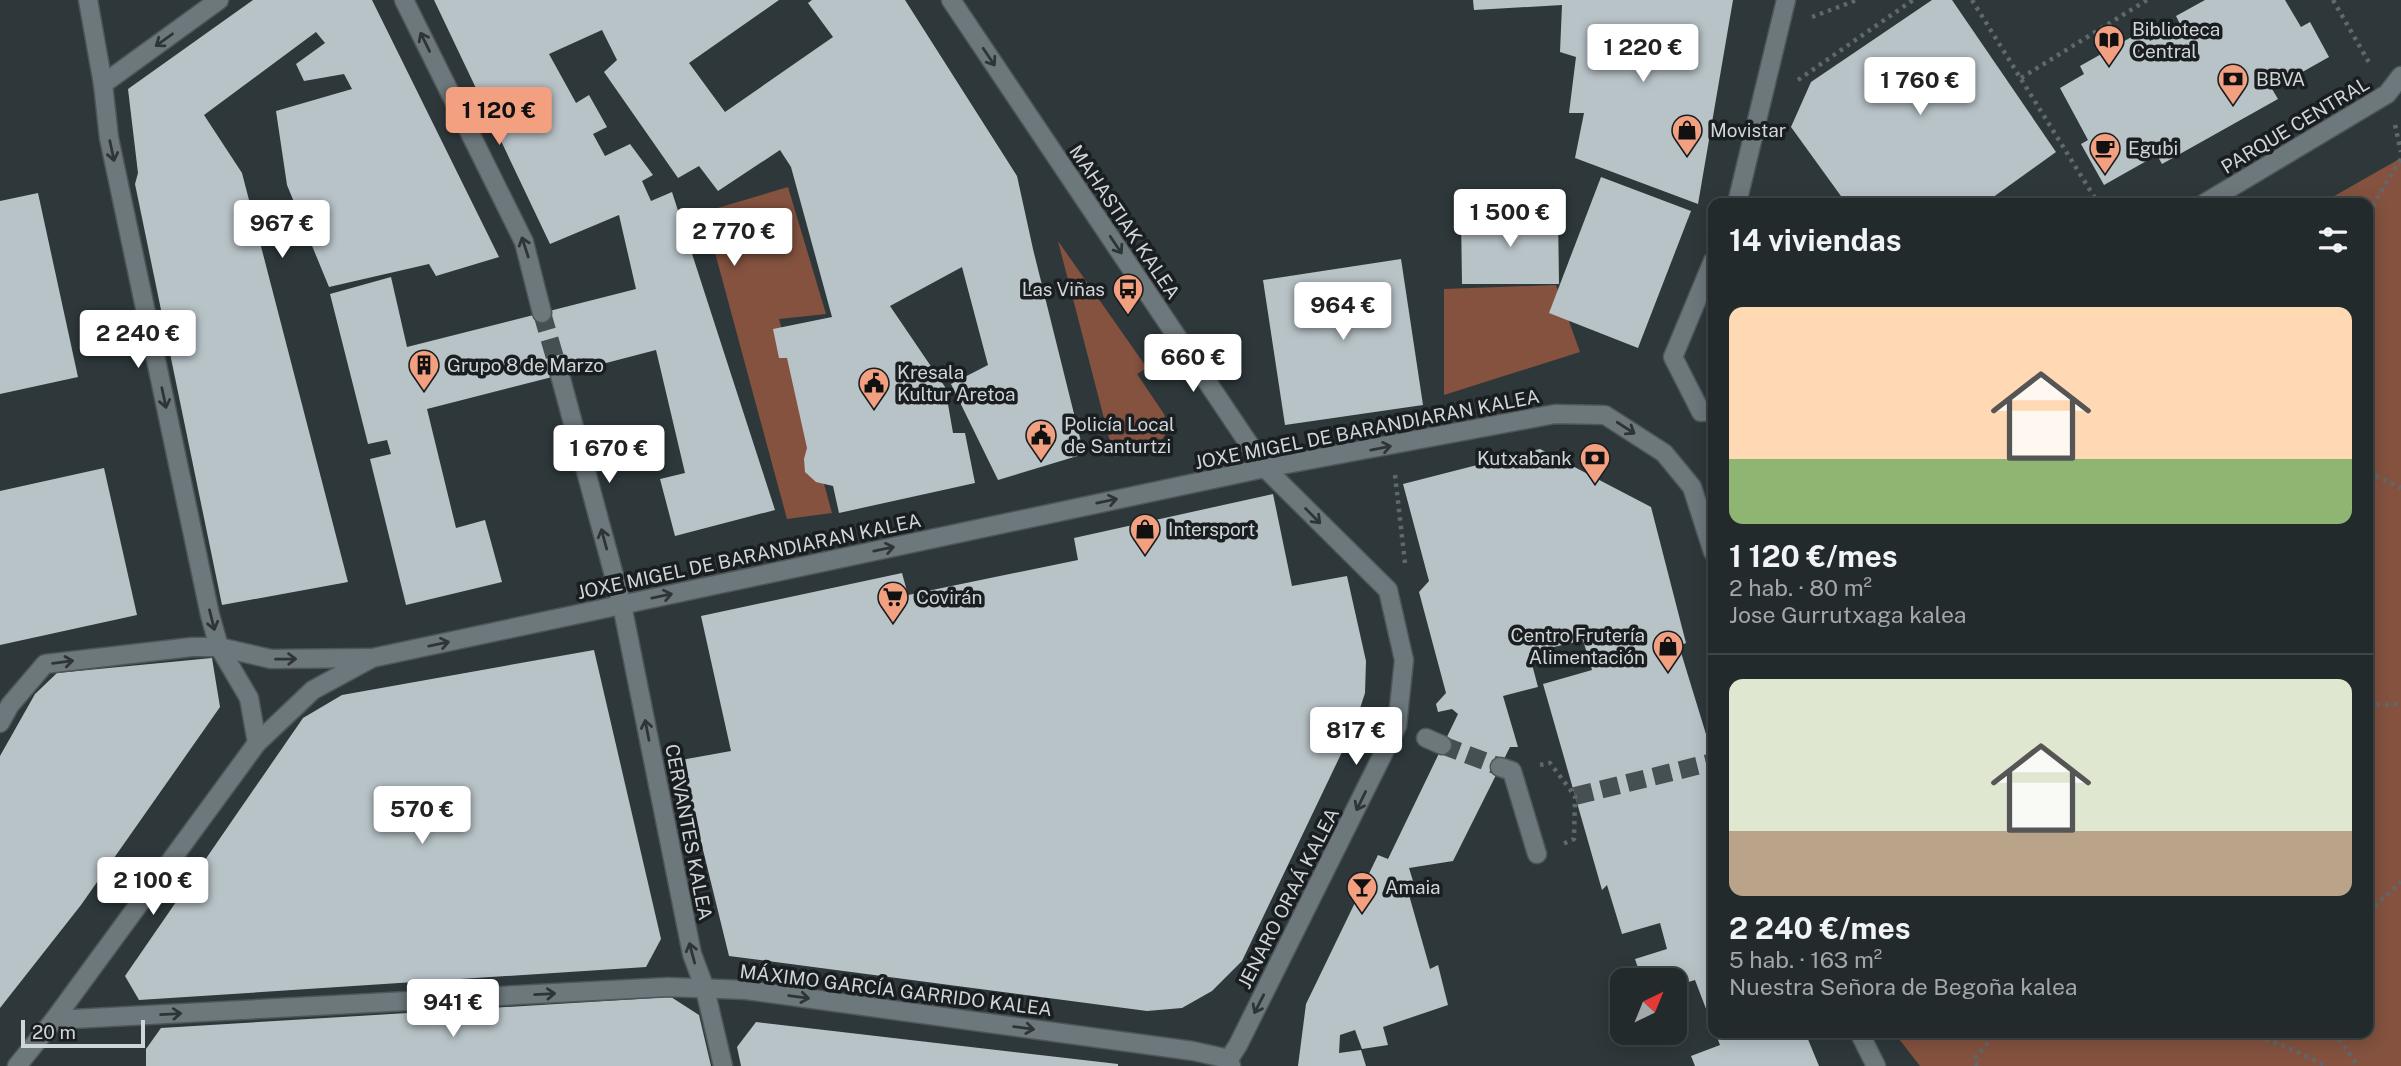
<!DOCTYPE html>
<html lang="es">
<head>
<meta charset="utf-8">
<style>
	body { margin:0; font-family:"Public Sans",sans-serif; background:#2e3638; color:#f1f3f6; height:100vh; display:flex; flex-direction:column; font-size:26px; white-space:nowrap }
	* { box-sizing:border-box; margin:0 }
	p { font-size:23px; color:#a2a7a9 }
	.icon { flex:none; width:38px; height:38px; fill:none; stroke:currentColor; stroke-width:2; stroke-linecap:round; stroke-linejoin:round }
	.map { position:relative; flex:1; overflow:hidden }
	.details { position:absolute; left:1708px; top:198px; width:665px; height:840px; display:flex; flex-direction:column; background:#222a2c; border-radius:14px; box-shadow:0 4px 18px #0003,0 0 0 2px #3f4648 }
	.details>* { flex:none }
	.needle { width:46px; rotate:43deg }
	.fabs { position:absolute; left:1610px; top:968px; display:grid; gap:14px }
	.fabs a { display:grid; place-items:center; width:77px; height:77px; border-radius:14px; background:#222a2c; box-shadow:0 4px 18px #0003,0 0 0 2px #3f4648; font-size:35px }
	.scale { position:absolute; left:21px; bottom:18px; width:124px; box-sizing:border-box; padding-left:7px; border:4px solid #cfd5d8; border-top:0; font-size:19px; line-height:24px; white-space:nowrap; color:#cfd5d8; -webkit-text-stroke:5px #1a1e20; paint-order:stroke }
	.price { position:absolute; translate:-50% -60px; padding:0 16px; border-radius:7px; background:#fff; color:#222; font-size:23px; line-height:46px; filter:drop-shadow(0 2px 4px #0008) }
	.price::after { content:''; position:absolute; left:50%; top:42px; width:21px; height:16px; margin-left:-10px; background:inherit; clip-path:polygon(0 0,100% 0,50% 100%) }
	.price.on { background:#f2a080; color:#111 }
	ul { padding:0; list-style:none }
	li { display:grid; align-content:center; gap:14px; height:371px; padding:0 21px }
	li+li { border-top:2px solid #3f4648 }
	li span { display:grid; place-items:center; height:217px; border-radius:14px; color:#555 }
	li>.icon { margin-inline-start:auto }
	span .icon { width:126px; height:126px; fill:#fffc; stroke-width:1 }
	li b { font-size:30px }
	h2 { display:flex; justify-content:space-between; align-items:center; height:84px; padding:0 21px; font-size:30px }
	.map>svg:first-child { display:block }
	.green { fill:#84523f }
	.building { fill:#b8c3c8 }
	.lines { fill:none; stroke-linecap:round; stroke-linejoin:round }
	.minor-tunnel { stroke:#465053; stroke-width:18; stroke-dasharray:18 9; stroke-linecap:butt }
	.minor-casing { stroke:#4e5659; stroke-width:21 }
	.path { stroke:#60686b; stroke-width:4.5; stroke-dasharray:3.5 5; stroke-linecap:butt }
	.minor { stroke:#6d787c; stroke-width:18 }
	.oneway { stroke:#2f3437 }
	.labels { text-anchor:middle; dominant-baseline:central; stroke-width:7; stroke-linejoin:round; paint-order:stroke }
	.poi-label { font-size:19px; fill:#cfd5d8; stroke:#1a1e20; text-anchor:start }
	.street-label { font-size:19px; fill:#cfd5d8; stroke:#1a1e20 }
</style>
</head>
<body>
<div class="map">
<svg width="2401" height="1066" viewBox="0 0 2401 1066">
	<rect width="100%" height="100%" fill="#2e383b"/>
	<g class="green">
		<path d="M2401 158V1066H1920L1899 1039 1896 1033 2368 1032V203H2322Z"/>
		<path d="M788 187 826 314 779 319 832 513 787 519 704 212Z"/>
		<path d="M1058 241 1147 368 1137 374 1164 414 1168 429C1156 455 1139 452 1114 457Z"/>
		<path d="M1556 285 1580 352 1444 395V289Z"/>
	</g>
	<g class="building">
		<path d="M253 0H372L499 257 436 276 429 264 329 287 287 185 276 111 352 89 344 74 304 81 296 64 325 43 316 32 204 115 242 173 348 582 222 605 135 184 138 173 128 89Z"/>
		<path d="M434 0H779L689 63 725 112 833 37 808 3 812 0H905L1017 176 1033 249 1084 454 998 480 951 384 988 365 962 267 890 306 945 387 953 433H965L975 483 839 513 833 486 816 482 805 472 804 459 807 448 787 358H779L773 329 832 317 791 167 780 150 718 191 699 166 678 178 604 72 617 60 602 30 549 54 576 103 589 95 607 127 593 134 605 156 630 144 653 175 642 181 651 201 672 192 775 510 675 536 660 479 685 473 656 350 560 375 427 409 456 528 485 520 502 582 406 605 370 459 391 454 387 440 368 444 330 294 391 277 407 347 636 289 619 215 550 244Z"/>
		<path d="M1473 0H1733L1698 204 1575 158 1584 113H1569L1576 57 1560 52 1562 5 1474 10Z"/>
		<path d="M1932 0H1952L2056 152 1985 203H1846L1791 127 1811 82Z"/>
		<path d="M2205 0H2285L2301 27 2310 22 2329 57 2272 89 2278 99 2162 164 2157 155 2104 185 2081 144 2088 140 2060 88 2084 74 2080 66 2144 30 2150 41 2180 24 2176 16Z"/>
		<path d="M1601 177 1691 211 1638 348 1549 313Z"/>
		<path d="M38 193 78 377 0 394V201Z"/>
		<path d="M1558 213 1559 284H1462L1461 214Z"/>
		<path d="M1401 259 1423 405 1285 425 1263 280Z"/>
		<path d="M1540 449 1651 507 1686 643 1679 646 1713 757V1027L1695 980 1675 986V980H1642L1635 959 1667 949 1660 923 1622 934 1607 885 1602 890 1543 684 1592 670 1583 640 1529 653 1538 687 1503 696 1518 747H1510L1453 861 1409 868 1417 894 1409 895 1430 969 1438 965 1448 1005 1383 1027 1388 1045 1362 1049 1355 1030 1340 1035 1339 1053 1361 1050 1366 1066H1298L1306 1004 1378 855 1388 859 1458 714 1452 709 1438 712 1436 704 1446 693 1419 592 1429 581 1403 484Z"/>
		<path d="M104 468 137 615 0 645V491Z"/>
		<path d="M1273 494 1292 586 1347 576 1366 661 1365 693 1354 727 1242 961 1212 991 1182 1008 1147 1011 729 956 681 760 731 751 701 616 902 573 908 595 1078 560 1074 538Z"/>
		<path d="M594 650 661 939 646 967 139 1000 125 976 303 718 342 695Z"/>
		<path d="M212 658 220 707 81 905 0 1008V756L35 694 57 673Z"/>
		<path d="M671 997 699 1015 711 1066H146V1049L161 1028Z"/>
		<path d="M756 1022 1118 1064V1066H741L737 1047Z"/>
		<path d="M1715 1032H1805L1819 1066H1695L1691 1056 1720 1045Z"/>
	</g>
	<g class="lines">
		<g class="minor-tunnel">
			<path d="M542 313 560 375"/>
			<path d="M1442 745 1500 767"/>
			<path d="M1575 796 1713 762"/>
		</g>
		<g class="minor-casing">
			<g id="minor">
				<path d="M88 0 103 84 109 138 210 615 219 647 249 698 257 743"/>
				<path d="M404 0 524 242 542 313"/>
				<path d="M951 0 1265 468 1388 590 1404 660 1397 726 1238 1045 1229 1059 1231 1066"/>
				<path d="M103 84 219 0"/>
				<path d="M1737 203 1786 0"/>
				<path d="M2205 203 2387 94 2401 76"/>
				<path d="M1713 261 1673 357 1701 412 1713 411"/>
				<path d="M560 375 622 605 692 954 705 989 723 1066"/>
				<path d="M0 723 10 705 45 664 192 647H219L271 659 369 658"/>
				<path d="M1426 738 1442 745"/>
				<path d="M1500 767 1512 771 1537 854"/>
				<path d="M54 1020 668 987 746 990 1193 1051 1229 1059"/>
				<path d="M1859 1032 1876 1066"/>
				<path d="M17 1066 54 1020 257 743 313 690 372 658 1265 468 1555 414 1605 415 1664 453 1692 487 1713 552"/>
			</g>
		</g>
		<g class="path">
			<path d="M1972 0 2098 203"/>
			<path d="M2333 0 2371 66"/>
			<path d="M1812 17 1857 0"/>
			<path d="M2021 78 2147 0"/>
			<path d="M1798 80 1913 0"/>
			<path d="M2395 125 2401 152"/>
			<path d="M2368 213 2401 159"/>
			<path d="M2368 472 2401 488"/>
			<path d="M1395 475 1405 563"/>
			<path d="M2368 705 2401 704"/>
			<path d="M1540 765 1550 763 1575 796 1574 839 1563 844"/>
			<path d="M2368 912 2401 882"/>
			<path d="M2241 1032 2280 1044 2327 1066"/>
			<path d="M2334 1032 2358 1066"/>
			<path d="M1977 1066 1974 1059 1997 1032"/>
		</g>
		<use href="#minor" class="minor"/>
	</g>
	<defs><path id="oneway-shaft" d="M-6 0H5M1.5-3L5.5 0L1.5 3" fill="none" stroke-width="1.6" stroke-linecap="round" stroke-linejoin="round" transform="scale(1.75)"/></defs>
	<g class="oneway">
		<use href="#oneway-shaft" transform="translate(164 40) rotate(144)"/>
		<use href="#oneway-shaft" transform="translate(425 42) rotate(-116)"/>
		<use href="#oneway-shaft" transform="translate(989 57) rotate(56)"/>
		<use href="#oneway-shaft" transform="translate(112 151) rotate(78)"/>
		<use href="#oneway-shaft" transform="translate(1116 245) rotate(56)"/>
		<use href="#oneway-shaft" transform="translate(525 247) rotate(-108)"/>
		<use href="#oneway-shaft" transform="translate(164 398) rotate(78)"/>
		<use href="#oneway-shaft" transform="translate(1626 428) rotate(33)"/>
		<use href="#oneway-shaft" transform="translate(1381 448) rotate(-11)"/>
		<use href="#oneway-shaft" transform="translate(1107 501) rotate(-12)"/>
		<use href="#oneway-shaft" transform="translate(1313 516) rotate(45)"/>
		<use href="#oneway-shaft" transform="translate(604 539) rotate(-105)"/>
		<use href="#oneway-shaft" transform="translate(884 549) rotate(-12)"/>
		<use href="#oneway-shaft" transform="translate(662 596) rotate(-12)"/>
		<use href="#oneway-shaft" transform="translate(212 620) rotate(76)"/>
		<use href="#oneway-shaft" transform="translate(439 644) rotate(-12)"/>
		<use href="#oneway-shaft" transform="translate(286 659) rotate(-1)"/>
		<use href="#oneway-shaft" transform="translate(63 662) rotate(-7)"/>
		<use href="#oneway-shaft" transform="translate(647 730) rotate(-101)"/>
		<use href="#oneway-shaft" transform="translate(1361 801) rotate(116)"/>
		<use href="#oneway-shaft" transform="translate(692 953) rotate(-105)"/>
		<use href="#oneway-shaft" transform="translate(545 994) rotate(-3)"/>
		<use href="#oneway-shaft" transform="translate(799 997) rotate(8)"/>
		<use href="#oneway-shaft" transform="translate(1259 1004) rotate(117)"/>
		<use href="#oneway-shaft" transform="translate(171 1014) rotate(-3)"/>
		<use href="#oneway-shaft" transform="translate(1024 1028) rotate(8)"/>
	</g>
	<defs>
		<g id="library-pin" transform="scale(1.575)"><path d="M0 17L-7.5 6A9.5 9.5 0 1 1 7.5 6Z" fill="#f2a080" stroke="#1a1e20"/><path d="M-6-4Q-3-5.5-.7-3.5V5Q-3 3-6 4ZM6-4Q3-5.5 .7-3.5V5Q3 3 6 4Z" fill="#111"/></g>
		<g id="bank-pin" transform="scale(1.575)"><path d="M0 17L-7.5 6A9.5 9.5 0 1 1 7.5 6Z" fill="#f2a080" stroke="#1a1e20"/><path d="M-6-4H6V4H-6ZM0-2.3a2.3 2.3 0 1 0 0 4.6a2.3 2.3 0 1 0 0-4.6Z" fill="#111"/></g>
		<g id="shop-pin" transform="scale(1.575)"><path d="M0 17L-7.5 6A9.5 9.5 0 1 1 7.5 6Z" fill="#f2a080" stroke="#1a1e20"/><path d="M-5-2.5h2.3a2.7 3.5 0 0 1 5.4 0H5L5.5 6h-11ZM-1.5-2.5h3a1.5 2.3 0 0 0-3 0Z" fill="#111"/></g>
		<g id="cafe-pin" transform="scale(1.575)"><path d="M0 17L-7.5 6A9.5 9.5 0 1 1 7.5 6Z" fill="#f2a080" stroke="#1a1e20"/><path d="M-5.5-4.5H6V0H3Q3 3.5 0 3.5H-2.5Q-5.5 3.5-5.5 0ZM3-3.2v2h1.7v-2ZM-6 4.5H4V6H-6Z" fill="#111"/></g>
		<g id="bus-pin" transform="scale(1.575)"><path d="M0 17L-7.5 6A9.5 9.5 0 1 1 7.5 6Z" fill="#f2a080" stroke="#1a1e20"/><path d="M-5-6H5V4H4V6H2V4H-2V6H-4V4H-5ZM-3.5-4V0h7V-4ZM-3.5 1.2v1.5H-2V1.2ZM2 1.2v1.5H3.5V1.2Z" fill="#111"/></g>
		<g id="building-pin" transform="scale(1.575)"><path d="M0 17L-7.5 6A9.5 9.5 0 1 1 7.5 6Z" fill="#f2a080" stroke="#1a1e20"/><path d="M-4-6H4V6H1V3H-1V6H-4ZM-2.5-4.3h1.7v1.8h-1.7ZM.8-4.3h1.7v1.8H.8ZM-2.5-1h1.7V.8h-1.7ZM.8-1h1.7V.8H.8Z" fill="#111"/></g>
		<g id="civic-pin" transform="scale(1.575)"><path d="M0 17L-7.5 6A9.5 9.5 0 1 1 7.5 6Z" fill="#f2a080" stroke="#1a1e20"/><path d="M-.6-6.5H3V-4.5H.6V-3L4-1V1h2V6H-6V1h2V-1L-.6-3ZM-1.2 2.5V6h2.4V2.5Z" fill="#111"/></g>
		<g id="supermarket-pin" transform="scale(1.575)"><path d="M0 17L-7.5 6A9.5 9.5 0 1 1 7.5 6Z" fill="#f2a080" stroke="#1a1e20"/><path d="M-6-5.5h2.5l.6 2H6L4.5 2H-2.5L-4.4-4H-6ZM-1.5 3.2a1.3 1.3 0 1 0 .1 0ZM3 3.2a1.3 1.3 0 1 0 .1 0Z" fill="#111"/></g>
		<g id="bar-pin" transform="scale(1.575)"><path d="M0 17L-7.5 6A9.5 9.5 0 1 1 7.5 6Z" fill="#f2a080" stroke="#1a1e20"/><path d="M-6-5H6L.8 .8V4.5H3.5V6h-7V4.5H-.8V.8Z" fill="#111"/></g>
	</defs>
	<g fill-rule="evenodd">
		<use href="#library-pin" x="2109" y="40"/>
		<use href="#bank-pin" x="2233" y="79"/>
		<use href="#shop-pin" x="1687" y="130"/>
		<use href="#cafe-pin" x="2105" y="148"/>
		<use href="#bus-pin" x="1128" y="289"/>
		<use href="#building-pin" x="424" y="365"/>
		<use href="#civic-pin" x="874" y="383"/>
		<use href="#civic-pin" x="1041" y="435"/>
		<use href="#bank-pin" x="1595" y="458"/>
		<use href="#shop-pin" x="1145" y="529"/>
		<use href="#supermarket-pin" x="893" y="597"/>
		<use href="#shop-pin" x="1668" y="646"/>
		<use href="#bar-pin" x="1362" y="887"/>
	</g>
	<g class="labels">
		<g class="poi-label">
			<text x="2132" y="29">Biblioteca<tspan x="2132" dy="22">Central</tspan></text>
			<text x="2256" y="79">BBVA</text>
			<text x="1710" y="130">Movistar</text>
			<text x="2128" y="148">Egubi</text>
			<text x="1105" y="289" text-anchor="end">Las Viñas</text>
			<text x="447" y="365">Grupo 8 de Marzo</text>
			<text x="897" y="372">Kresala<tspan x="897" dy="22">Kultur Aretoa</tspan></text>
			<text x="1064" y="424">Policía Local<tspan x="1064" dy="22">de Santurtzi</tspan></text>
			<text x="1572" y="458" text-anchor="end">Kutxabank</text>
			<text x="1168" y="529">Intersport</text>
			<text x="916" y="597">Covirán</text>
			<text x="1645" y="635" text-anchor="end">Centro Frutería<tspan x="1645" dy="22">Alimentación</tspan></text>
			<text x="1385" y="887">Amaia</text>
		</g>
		<g class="street-label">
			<text transform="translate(2295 125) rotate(-31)">PARQUE CENTRAL</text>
			<text transform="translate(1125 222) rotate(56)">MAHASTIAK KALEA</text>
			<text transform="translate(1367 429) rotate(-11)">JOXE MIGEL DE BARANDIARAN KALEA</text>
			<text transform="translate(749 556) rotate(-12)">JOXE MIGEL DE BARANDIARAN KALEA</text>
			<text transform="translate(689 832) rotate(79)">CERVANTES KALEA</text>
			<text transform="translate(1288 898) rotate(-63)">JENARO ORAÁ KALEA</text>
			<text transform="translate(896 990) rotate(7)">MÁXIMO GARCÍA GARRIDO KALEA</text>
		</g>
	</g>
</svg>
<div class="fabs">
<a><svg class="needle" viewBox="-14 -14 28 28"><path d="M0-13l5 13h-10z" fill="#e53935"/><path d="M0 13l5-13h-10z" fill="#a2a7a9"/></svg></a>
</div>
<div class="scale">20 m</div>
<b class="price" style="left:1643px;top:84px">1 220 €</b>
<b class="price" style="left:1920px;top:117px">1 760 €</b>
<b class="price on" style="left:499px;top:147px">1 120 €</b>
<b class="price" style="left:1510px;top:249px">1 500 €</b>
<b class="price" style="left:282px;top:260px">967 €</b>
<b class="price" style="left:734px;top:268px">2 770 €</b>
<b class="price" style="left:1343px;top:342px">964 €</b>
<b class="price" style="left:138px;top:370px">2 240 €</b>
<b class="price" style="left:1193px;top:394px">660 €</b>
<b class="price" style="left:609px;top:485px">1 670 €</b>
<b class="price" style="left:1356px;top:767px">817 €</b>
<b class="price" style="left:422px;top:846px">570 €</b>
<b class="price" style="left:153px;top:917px">2 100 €</b>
<b class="price" style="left:453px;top:1039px">941 €</b>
<section class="details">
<h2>14 viviendas<svg class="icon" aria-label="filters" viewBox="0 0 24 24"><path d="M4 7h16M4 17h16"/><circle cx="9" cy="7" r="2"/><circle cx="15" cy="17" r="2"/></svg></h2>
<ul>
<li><span style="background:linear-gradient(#ffd9b3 70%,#8fb573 0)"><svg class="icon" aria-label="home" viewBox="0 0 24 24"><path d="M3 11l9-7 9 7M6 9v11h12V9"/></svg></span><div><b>1 120 €/mes</b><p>2 hab. · 80 m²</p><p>Jose Gurrutxaga kalea</p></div></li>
<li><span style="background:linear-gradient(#dfe7d0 70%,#b9a48a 0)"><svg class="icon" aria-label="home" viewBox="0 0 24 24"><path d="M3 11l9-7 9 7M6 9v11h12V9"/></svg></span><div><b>2 240 €/mes</b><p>5 hab. · 163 m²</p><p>Nuestra Señora de Begoña kalea</p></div></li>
</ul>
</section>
</div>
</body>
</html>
